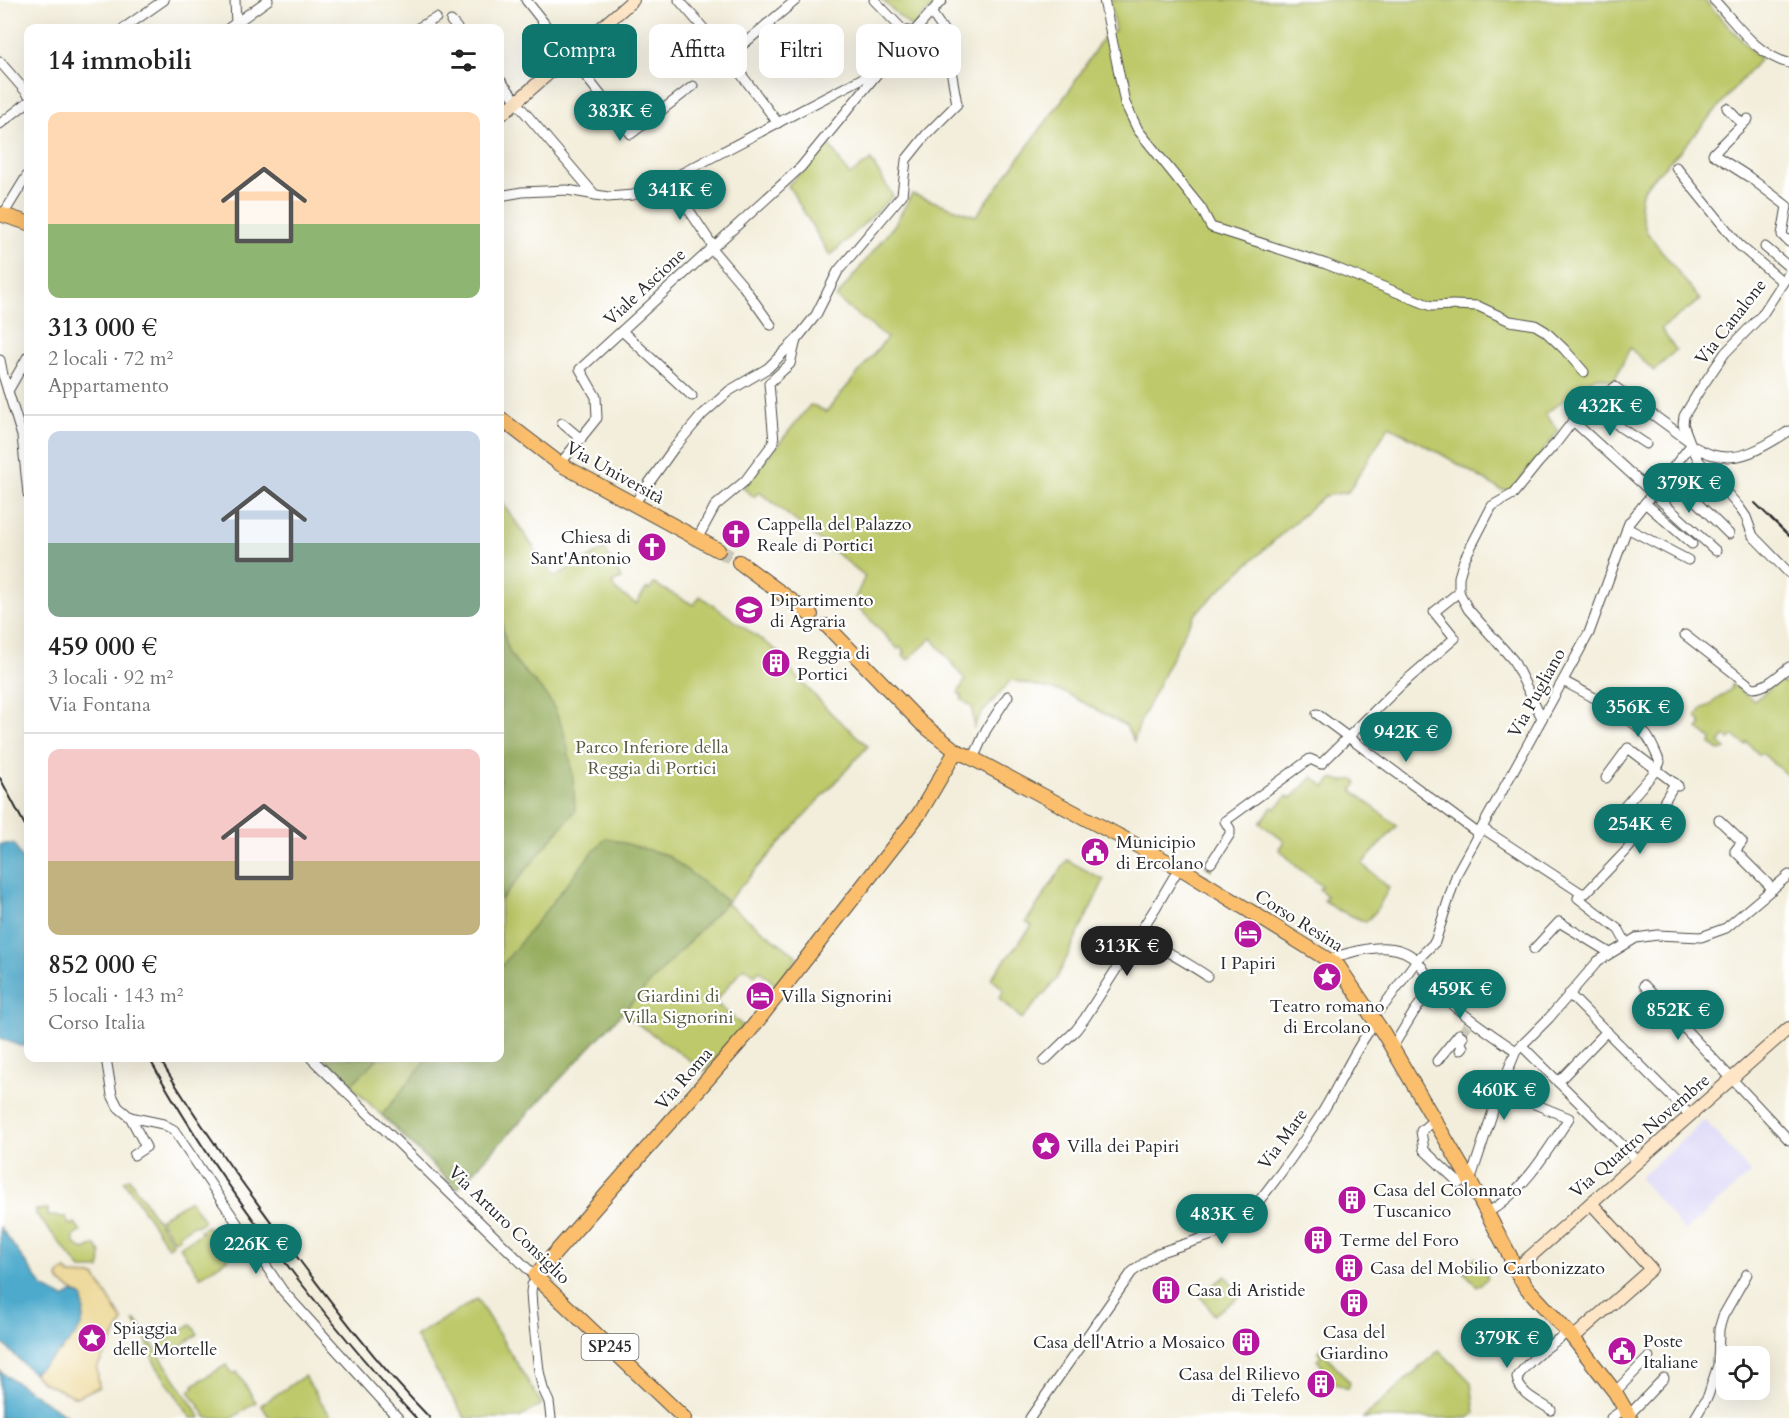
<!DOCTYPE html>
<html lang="it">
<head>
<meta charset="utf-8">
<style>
	body { margin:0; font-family:Cardo,serif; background:#f2f2f2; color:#222; height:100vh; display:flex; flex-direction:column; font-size:22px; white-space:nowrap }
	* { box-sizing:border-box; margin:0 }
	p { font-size:20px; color:#767676 }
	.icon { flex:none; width:33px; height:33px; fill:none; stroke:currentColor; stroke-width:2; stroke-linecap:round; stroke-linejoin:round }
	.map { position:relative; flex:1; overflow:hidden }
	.panel { position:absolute; left:24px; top:24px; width:480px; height:1038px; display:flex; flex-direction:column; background:#fff; border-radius:12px; box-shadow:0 6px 24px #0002 }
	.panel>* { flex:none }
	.hud { position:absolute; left:522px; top:24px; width:570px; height:54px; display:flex; gap:12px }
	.buttons { position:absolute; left:1716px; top:1346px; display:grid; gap:12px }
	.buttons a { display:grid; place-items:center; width:54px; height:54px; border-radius:12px; background:#fff; box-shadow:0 6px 24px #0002; font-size:30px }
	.price { position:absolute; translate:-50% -51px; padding:0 14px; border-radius:21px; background:#0f766e; color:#fff; font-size:20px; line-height:39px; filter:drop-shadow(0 2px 3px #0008) }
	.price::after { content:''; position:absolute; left:50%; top:36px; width:18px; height:14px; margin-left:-9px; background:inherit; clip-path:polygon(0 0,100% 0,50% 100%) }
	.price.selected { background:#222; color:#fff }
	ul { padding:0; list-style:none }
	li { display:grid; align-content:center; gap:12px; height:318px; padding:0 24px }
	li+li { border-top:2px solid #e0e0e0 }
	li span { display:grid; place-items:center; height:186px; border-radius:12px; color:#555 }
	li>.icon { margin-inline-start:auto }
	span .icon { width:108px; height:108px; fill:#fffc; stroke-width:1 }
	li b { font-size:26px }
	h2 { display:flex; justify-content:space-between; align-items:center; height:72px; padding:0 24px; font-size:26px }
	.tag { padding:0 21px; border-radius:12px; background:#fff; box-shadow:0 6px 24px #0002; font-size:21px; line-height:54px }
	.tag.selected { background:#0f766e; color:#fff }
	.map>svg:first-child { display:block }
	.built { fill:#dbd6f7 }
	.green { fill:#bdc96b; stroke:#747a4b; stroke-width:1.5 }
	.forest { fill:#96ad5f; stroke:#606c45; stroke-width:1.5 }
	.sand { fill:#eeda9e; stroke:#8c8264; stroke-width:1.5 }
	.water { fill:#4eaacc; stroke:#3c6a7c; stroke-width:1.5 }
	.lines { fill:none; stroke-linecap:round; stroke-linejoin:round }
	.street-tunnel { stroke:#cbc7b8; stroke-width:9; stroke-dasharray:9 4.5; stroke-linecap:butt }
	.primary-tunnel { stroke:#cbc7b8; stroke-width:14; stroke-dasharray:14 7; stroke-linecap:butt }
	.street-casing { stroke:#494845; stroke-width:11 }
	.secondary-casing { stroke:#494845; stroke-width:14 }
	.primary-casing { stroke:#494845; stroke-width:16 }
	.street { stroke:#fff; stroke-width:9 }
	.secondary { stroke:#fde5c5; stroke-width:12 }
	.primary { stroke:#fabe6d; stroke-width:14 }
	.rail { stroke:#2b2b2b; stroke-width:2 }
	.labels { text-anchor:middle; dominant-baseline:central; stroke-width:4.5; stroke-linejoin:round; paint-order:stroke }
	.shield { fill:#fff; stroke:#6b6b6b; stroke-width:1.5 }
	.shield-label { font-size:16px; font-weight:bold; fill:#2b2b2b }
	.street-label { font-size:18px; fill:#2b2b2b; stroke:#fff }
	.poi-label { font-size:18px; fill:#2b2b2b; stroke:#fff; text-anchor:start }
	.park-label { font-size:18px; fill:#575a3e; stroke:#fff }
</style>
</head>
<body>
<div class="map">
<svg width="1789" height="1418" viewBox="0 0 1789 1418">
	<rect width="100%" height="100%" fill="#fff"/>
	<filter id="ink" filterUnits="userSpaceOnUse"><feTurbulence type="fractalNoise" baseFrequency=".0167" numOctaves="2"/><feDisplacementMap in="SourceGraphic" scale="12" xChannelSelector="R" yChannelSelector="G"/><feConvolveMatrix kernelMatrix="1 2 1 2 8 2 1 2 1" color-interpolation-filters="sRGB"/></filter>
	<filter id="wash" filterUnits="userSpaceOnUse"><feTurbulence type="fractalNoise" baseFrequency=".008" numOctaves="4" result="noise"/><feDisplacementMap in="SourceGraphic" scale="24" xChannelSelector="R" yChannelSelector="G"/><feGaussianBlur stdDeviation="1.35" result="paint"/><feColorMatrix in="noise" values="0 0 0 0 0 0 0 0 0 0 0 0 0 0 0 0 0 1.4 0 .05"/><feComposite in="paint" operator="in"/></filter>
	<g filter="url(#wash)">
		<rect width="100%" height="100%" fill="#f3eedb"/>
		<path class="built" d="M1705 1120 1751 1173 1685 1231 1639 1178Z"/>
		<g class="green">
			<path d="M882 0H939L912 28Z"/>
			<path d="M1110 0H1704L1760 59 1683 148 1648 183 1642 193 1640 206 1646 231 1700 300 1661 329 1676 350 1654 371 1630 348 1614 381 1597 376 1545 414 1559 431 1512 490H1501L1443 455 1389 426 1348 492 1324 496 1228 582 1198 611 1187 627 1141 720 1134 741 1126 726 1066 693 1011 680 979 717 974 727 972 707 961 699 963 697 958 693 965 680 932 638 908 660 903 655 905 653 901 647 898 649 858 607 852 605 865 576 759 492 754 497 743 488 810 405 815 406 826 412 887 338 836 298 895 224 912 194 976 216 1071 88 1105 34 1115 31Z"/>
			<path d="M829 144 849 175 871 160 893 196 830 256 788 185Z"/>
			<path d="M502 502 554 577 604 549 615 565 621 579 612 583 617 591 636 604 647 588 649 590 654 584 694 605 700 596 780 653 778 657 833 715 868 746 726 903 798 957 777 986 759 970 755 975 744 967 715 1002 743 1026 705 1071 622 1013 457 1189 323 1058H500V505Z"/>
			<path d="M1780 680 1784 684 1789 680V777L1762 753 1759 755 1747 742 1745 745 1733 735 1730 739 1725 736 1719 743 1726 749 1720 751 1711 744 1712 740 1698 729 1702 725 1696 716 1703 708 1711 705 1713 702 1731 689 1732 684 1754 701Z"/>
			<path d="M1313 777 1325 787 1333 778 1342 781 1355 779 1357 783 1352 790 1397 826 1362 864 1389 888 1376 911 1366 922 1336 909 1324 900 1327 896 1319 889 1322 886 1297 867 1279 849 1284 841 1260 823 1272 807 1276 808 1287 796 1292 798Z"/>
			<path d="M1067 860 1104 880 1056 980 1022 1019 999 998 1004 990 991 978 1032 926 1026 922Z"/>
			<path d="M129 1178 173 1244 168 1247 124 1181Z"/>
			<path d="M190 1200 204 1221 197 1226 195 1224 179 1234 180 1237 174 1241 159 1219Z"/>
			<path d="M48 1209V1216L66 1217 68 1223 71 1225 75 1223 81 1231 74 1236V1242L80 1248 85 1250 95 1245 101 1253 100 1269H81L36 1214V1210Z"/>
			<path d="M207 1226 229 1258 200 1277 180 1247 201 1233 200 1230Z"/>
			<path d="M1475 1258 1487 1271 1485 1273 1488 1278 1477 1287 1462 1269Z"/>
			<path d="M1226 1276 1240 1296 1214 1315 1200 1295Z"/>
			<path d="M477 1299 542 1404 519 1418H465L415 1336Z"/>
			<path d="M136 1320 201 1418H191L155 1364 145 1337 134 1321Z"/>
			<path d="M191 1324 198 1334 166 1356 159 1344Z"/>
			<path d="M1321 1349 1350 1383 1348 1389 1330 1381 1331 1378 1317 1360 1321 1357 1318 1352Z"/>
			<path d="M1439 1350 1471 1382 1475 1413 1468 1418H1363Z"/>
			<path d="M226 1365 232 1374 237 1372 256 1402 232 1418H207L189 1391 194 1387 193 1385Z"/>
			<path d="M304 1376 332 1418H270L261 1405Z"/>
		</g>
		<g class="forest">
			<path d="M500 587C501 611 500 642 516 662 527 676 543 688 552 704 569 735 574 775 575 811L500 901Z"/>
			<path d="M606 838 667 855 727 901 457 1189 382 1115 428 1058H500V968L590 855Z"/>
			<path d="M323 1058H378L351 1085Z"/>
		</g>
		<path class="sand" d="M66 1270 70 1275 95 1276 123 1321 97 1368 99 1387 76 1397 42 1382 33 1373 62 1350 83 1297 60 1283 58 1277 61 1272Z"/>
		<g class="water">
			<path d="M0 844H14L28 871V1046H20L0 1038Z"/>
			<path d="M0 1227 43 1287 64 1298 74 1292 83 1297C84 1306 84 1318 81 1326 74 1342 47 1362 33 1373L0 1341Z"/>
			<path d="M0 1370 1 1372 70 1418H0Z"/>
		</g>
	</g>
	<g filter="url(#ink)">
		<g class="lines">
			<g class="street-tunnel">
				<path d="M1201 881 1211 863"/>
				<path d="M1373 1024 1385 1004"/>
				<path d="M1462 1032 1469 1023"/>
			</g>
			<path class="primary-tunnel" d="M718 550 739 562"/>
			<g class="street-casing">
				<g id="street">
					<path d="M235 0 236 25"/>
					<path d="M526 0 631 134 693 86"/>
					<path d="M679 0 728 57 778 123"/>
					<path d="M874 0 902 29 912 32"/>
					<path d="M1104 0 1125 103 1138 130 1201 208 1211 227 1326 264 1431 306 1453 305 1478 306 1510 321 1535 325 1545 331 1564 349 1584 372"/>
					<path d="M1714 0C1736 23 1757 56 1789 63"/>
					<path d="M451 21 457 28"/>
					<path d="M767 24 794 60"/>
					<path d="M124 28 164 0"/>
					<path d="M229 28 268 0"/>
					<path d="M418 28 436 18"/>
					<path d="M728 57 796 0"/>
					<path d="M0 62 28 94"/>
					<path d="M500 80 517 101"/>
					<path d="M516 102 595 195"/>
					<path d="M1727 108 1742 124"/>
					<path d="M1748 119 1713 154 1749 177 1787 206 1782 235 1789 242"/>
					<path d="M0 124 28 102"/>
					<path d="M1676 167 1739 245 1783 282"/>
					<path d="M669 180 713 246"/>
					<path d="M500 196 522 192 567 190 608 197 633 195 669 180 876 71"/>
					<path d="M3 215 28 174"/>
					<path d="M1765 247 1789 267"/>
					<path d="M711 248 743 286 771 325"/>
					<path d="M1789 273 1762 315 1725 353 1699 391 1684 416 1683 424 1691 445 1699 461 1739 507 1746 517 1753 536 1789 573"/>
					<path d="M622 331 692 396"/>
					<path d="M0 360 3 375 22 436 28 494"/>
					<path d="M8 391 28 356"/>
					<path d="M1594 404 1620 427 1646 444"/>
					<path d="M1573 421 1716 551"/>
					<path d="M562 423 581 439"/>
					<path d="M560 464 597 418 596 397 580 369 801 167 881 69 942 0"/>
					<path d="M1668 474 1729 534"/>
					<path d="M1645 503 1692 544"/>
					<path d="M634 504 674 448 702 415 729 391 768 368 795 341"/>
					<path d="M1627 528 1688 560"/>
					<path d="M697 539 715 506 745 481 774 442 769 383 790 364 796 340 816 315 838 271 902 195 906 160 926 135 957 104 944 31 931 12"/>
					<path d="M1685 635 1753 688C1766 688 1779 675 1789 667"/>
					<path d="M1563 681C1584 692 1633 717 1647 736 1652 743 1656 754 1660 762L1657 769 1625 806"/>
					<path d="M1317 714 1479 834"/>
					<path d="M1542 718 1513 660 1468 609 1459 592V577L1464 560 1492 506 1513 494 1538 463 1557 442 1573 421 1615 387 1689 441"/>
					<path d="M973 759 986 730 1008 696"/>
					<path d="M1606 778 1628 748 1678 786"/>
					<path d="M1719 820 1742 842 1735 851 1773 889"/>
					<path d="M1482 828 1581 893 1578 898 1619 930 1626 943"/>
					<path d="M1211 863 1230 834V829L1225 821 1310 759 1321 764 1401 685 1455 638 1434 612 1459 592"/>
					<path d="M1581 893H1586L1626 851 1658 812 1675 783"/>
					<path d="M1138 934C1161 949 1185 961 1207 976"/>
					<path d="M1534 949 1559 922 1610 953"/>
					<path d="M1332 960C1338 955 1345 954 1353 952 1374 947 1402 943 1418 962 1427 972 1432 987 1442 996 1465 1017 1491 1034 1516 1051"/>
					<path d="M1644 985 1789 1140"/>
					<path d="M1569 994 1690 1115"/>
					<path d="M1385 1004 1417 960 1435 942 1457 873 1589 633 1629 523 1691 445C1698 449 1706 453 1713 455 1741 463 1767 445 1789 431"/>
					<path d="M1522 1046 1638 1161"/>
					<path d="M1392 1048 1414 1012 1434 985"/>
					<path d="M106 1058 112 1095 118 1107 130 1117 163 1124 174 1130 283 1291 398 1418"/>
					<path d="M311 1058 535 1276"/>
					<path d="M1044 1061 1076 1030 1085 1018 1156 907 1179 868"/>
					<path d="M1437 1061 1459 1034 1463 1037 1459 1043 1463 1047 1460 1050"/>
					<path d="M1558 1082 1607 1031"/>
					<path d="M130 1117 146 1147 134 1155"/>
					<path d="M1434 1120 1421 1131 1424 1150 1459 1183 1468 1177"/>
					<path d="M1470 1181 1500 1090 1516 1051 1549 1018 1598 961 1636 938 1657 935 1701 937 1726 928 1789 875"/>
					<path d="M1487 1213C1522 1193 1547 1152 1569 1118L1500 1090"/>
					<path d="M538 1279 532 1285 531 1292 532 1307 539 1371 543 1389 549 1402 551 1418"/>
					<path d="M1615 1392 1649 1357"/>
					<path d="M1551 1410C1539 1401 1520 1395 1517 1378 1528 1359 1551 1345 1568 1332"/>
					<path d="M1628 1416 1664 1378"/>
					<path d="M1030 1418 1132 1272 1158 1253 1236 1227 1240 1224C1269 1190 1296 1153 1320 1116 1338 1088 1350 1058 1369 1031"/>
					<path d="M1611 1418 1624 1409"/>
					<path d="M1695 1418 1708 1396 1718 1365 1719 1329 1723 1316 1747 1274"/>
				</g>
			</g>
			<g class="secondary-casing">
				<g id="secondary">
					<path d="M500 116 633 0"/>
					<path d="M1515 1270 1789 1028"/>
					<path d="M1573 1338 1651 1269 1591 1203"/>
				</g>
			</g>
			<g class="primary-casing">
				<g id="primary">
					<path d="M0 214 28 223"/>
					<path d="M500 418 560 464 718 550"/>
					<path d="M739 562 811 615"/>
					<path d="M827 626 921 723 956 751 968 756 1187 872 1338 966 1384 1034 1470 1181 1510 1256 1515 1270 1527 1288 1573 1338 1615 1392 1630 1418"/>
					<path d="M684 1418 535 1276 748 1033 919 814 956 751"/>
				</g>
			</g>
			<use href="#street" class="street"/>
			<use href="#secondary" class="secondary"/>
			<use href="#primary" class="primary"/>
			<g class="rail">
				<path d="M1755 503 1789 536"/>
				<path d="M0 778 28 831"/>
				<path d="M149 1058C192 1135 243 1208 297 1278 335 1326 374 1374 416 1418"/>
				<path d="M159 1058C198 1123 243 1184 288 1245 333 1305 378 1365 430 1418"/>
			</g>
		</g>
	</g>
	<defs>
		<g id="church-disc" transform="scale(1.5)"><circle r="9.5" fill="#b5179e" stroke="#fff"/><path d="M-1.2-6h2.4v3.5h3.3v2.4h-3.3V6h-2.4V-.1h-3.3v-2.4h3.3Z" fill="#fff"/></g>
		<g id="university-disc" transform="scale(1.5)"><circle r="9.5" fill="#b5179e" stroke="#fff"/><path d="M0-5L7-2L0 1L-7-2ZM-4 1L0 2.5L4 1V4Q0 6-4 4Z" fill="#fff"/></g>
		<g id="building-disc" transform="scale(1.5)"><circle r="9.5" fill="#b5179e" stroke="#fff"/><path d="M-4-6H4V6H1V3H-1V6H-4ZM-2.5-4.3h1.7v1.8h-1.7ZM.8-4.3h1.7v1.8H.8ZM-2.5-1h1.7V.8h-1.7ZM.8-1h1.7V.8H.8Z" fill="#fff"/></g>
		<g id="civic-disc" transform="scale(1.5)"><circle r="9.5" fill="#b5179e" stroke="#fff"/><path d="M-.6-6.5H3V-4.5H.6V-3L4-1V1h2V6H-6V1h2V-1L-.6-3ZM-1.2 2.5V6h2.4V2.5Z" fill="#fff"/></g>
		<g id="hotel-disc" transform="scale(1.5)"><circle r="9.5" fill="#b5179e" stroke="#fff"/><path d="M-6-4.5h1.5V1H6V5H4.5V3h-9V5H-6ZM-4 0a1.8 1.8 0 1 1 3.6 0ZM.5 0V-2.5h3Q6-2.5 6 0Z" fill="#fff"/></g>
		<g id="sight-disc" transform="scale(1.5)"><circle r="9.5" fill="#b5179e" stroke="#fff"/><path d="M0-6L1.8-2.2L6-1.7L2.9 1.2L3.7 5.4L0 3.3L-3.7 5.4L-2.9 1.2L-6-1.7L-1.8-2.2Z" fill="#fff"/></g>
	</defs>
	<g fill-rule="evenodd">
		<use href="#church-disc" x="736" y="534"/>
		<use href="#church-disc" x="652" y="547"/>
		<use href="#university-disc" x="749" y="610"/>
		<use href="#building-disc" x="776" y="663"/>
		<use href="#civic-disc" x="1095" y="852"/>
		<use href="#hotel-disc" x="1248" y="934"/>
		<use href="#sight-disc" x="1327" y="977"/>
		<use href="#hotel-disc" x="760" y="996"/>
		<use href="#sight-disc" x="1046" y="1146"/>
		<use href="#building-disc" x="1352" y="1200"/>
		<use href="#building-disc" x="1318" y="1240"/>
		<use href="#building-disc" x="1349" y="1268"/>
		<use href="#building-disc" x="1166" y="1290"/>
		<use href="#building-disc" x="1354" y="1303"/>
		<use href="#sight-disc" x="92" y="1338"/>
		<use href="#building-disc" x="1246" y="1342"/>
		<use href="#civic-disc" x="1622" y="1351"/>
		<use href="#building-disc" x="1321" y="1384"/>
	</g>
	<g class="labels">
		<rect class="shield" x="581.5" y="1334" width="57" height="26" rx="4.5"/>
		<g class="shield-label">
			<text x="610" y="1347">SP245</text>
		</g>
		<g class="street-label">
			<text transform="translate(645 287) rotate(-43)">Viale Ascione</text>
			<text transform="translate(1731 322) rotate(-52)">Via Canalone</text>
			<text transform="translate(615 473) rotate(29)">Via Università</text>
			<text transform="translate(1537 693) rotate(-61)">Via Pugliano</text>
			<text transform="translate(1299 921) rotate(32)">Corso Resina</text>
			<text transform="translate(684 1079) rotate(-49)">Via Roma</text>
			<text transform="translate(1640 1136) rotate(-41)">Via Quattro Novembre</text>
			<text transform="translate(1283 1139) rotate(-54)">Via Mare</text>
			<text transform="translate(509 1225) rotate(44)">Via Arturo Consiglio</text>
		</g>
		<g class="poi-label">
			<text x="757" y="524">Cappella del Palazzo<tspan x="757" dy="21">Reale di Portici</tspan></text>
			<text x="631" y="537" text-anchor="end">Chiesa di<tspan x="631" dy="21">Sant'Antonio</tspan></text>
			<text x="770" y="600">Dipartimento<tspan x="770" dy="21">di Agraria</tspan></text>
			<text x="797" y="653">Reggia di<tspan x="797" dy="21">Portici</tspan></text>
			<text x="1116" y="842">Municipio<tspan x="1116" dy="21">di Ercolano</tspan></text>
			<text x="1248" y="963" text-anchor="middle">I Papiri</text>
			<text x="781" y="996">Villa Signorini</text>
			<text x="1327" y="1006" text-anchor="middle">Teatro romano<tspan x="1327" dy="21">di Ercolano</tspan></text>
			<text x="1067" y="1146">Villa dei Papiri</text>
			<text x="1373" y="1190">Casa del Colonnato<tspan x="1373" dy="21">Tuscanico</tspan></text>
			<text x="1339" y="1240">Terme del Foro</text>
			<text x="1370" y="1268">Casa del Mobilio Carbonizzato</text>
			<text x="1187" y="1290">Casa di Aristide</text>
			<text x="113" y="1328">Spiaggia<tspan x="113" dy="21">delle Mortelle</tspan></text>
			<text x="1354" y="1332" text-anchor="middle">Casa del<tspan x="1354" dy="21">Giardino</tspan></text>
			<text x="1643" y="1341">Poste<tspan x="1643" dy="21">Italiane</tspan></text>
			<text x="1225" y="1342" text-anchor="end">Casa dell'Atrio a Mosaico</text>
			<text x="1300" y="1374" text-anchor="end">Casa del Rilievo<tspan x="1300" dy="21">di Telefo</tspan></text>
		</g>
		<g class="park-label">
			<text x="652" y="747">Parco Inferiore della<tspan x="652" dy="21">Reggia di Portici</tspan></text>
			<text x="678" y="996">Giardini di<tspan x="678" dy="21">Villa Signorini</tspan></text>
		</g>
	</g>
</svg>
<div class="buttons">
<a><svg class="icon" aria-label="locate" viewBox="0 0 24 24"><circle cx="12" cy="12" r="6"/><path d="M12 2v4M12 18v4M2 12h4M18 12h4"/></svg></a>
</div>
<b class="price" style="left:620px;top:142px">383K €</b>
<b class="price" style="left:680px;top:221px">341K €</b>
<b class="price" style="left:1610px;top:437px">432K €</b>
<b class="price" style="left:1689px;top:514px">379K €</b>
<b class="price" style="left:1638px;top:738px">356K €</b>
<b class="price" style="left:1406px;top:763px">942K €</b>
<b class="price" style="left:1640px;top:855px">254K €</b>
<b class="price selected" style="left:1127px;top:977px">313K €</b>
<b class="price" style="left:1460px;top:1020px">459K €</b>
<b class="price" style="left:1678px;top:1041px">852K €</b>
<b class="price" style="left:1504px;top:1121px">460K €</b>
<b class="price" style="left:1222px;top:1245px">483K €</b>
<b class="price" style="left:256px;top:1275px">226K €</b>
<b class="price" style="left:1507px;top:1369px">379K €</b>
<div class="hud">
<a class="tag selected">Compra</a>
<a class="tag">Affitta</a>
<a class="tag">Filtri</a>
<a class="tag">Nuovo</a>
</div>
<section class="panel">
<h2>14 immobili<svg class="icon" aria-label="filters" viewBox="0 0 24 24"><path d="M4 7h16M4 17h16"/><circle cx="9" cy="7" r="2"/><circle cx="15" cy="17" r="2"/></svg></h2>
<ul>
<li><span style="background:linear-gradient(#ffd9b3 60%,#8fb573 0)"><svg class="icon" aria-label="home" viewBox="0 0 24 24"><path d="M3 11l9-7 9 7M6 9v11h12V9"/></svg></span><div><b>313 000 €</b><p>2 locali · 72 m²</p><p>Appartamento</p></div></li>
<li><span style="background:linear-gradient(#c9d6e8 60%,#7fa58c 0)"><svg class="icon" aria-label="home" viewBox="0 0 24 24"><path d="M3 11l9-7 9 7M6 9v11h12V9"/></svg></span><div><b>459 000 €</b><p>3 locali · 92 m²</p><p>Via Fontana</p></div></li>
<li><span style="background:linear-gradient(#f6c9c9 60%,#c2b280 0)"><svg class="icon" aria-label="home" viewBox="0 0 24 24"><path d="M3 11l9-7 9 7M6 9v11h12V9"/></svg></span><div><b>852 000 €</b><p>5 locali · 143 m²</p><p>Corso Italia</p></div></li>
</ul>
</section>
</div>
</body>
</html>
